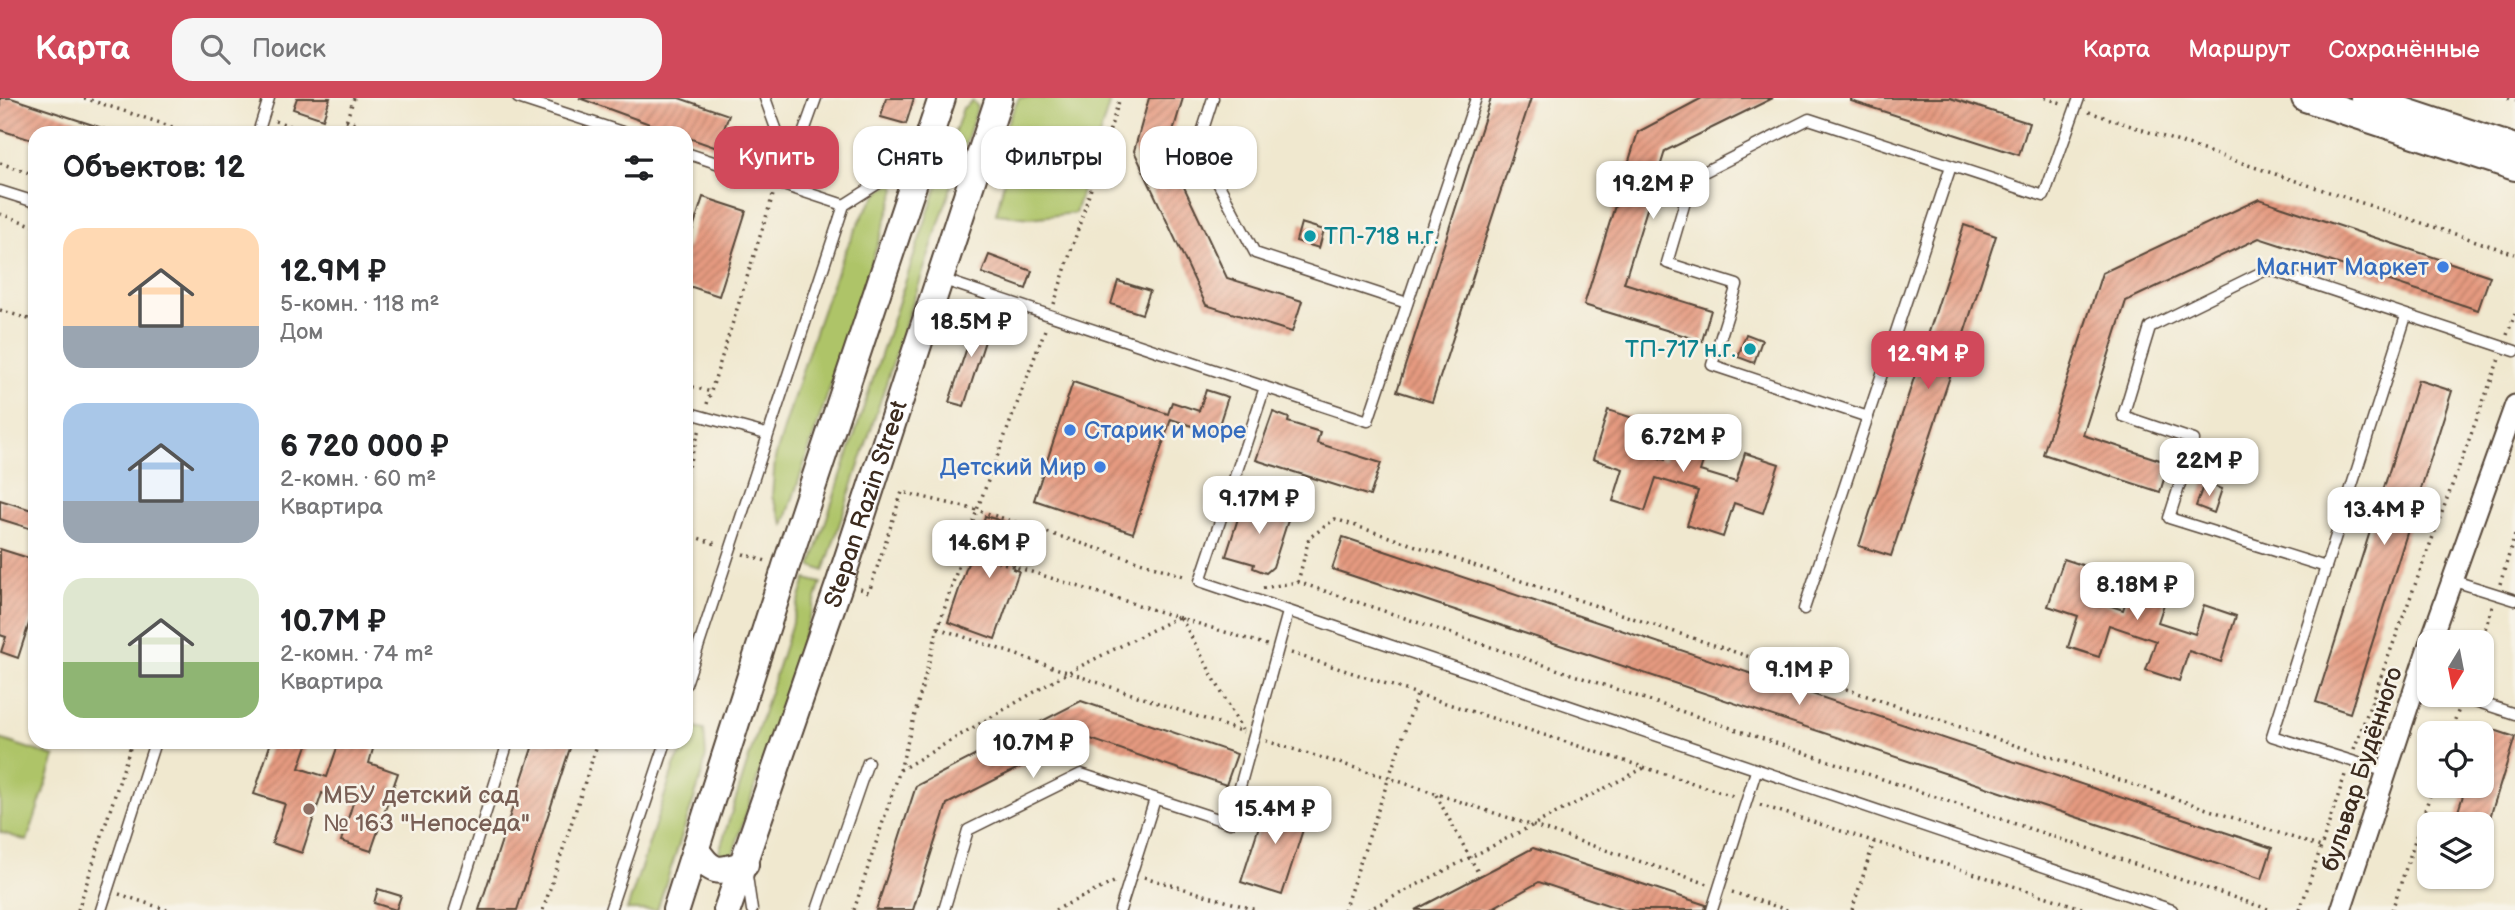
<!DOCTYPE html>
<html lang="ru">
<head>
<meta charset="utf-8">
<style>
	body { margin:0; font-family:"Balsamiq Sans",sans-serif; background:#f6f6f6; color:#202124; height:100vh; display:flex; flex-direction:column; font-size:26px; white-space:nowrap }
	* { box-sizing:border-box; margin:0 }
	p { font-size:23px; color:#757577 }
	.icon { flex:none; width:38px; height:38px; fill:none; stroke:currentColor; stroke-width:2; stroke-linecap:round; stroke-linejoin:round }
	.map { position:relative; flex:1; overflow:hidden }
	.side { position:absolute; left:28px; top:28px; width:665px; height:623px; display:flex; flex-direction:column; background:#fff; border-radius:21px; box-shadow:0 2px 5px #0004 }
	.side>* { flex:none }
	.top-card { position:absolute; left:714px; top:28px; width:665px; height:63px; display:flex; gap:14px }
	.needle { width:46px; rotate:190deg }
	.tools { position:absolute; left:2417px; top:532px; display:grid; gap:14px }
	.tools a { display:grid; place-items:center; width:77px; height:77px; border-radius:14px; background:#fff; box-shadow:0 2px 5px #0004; font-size:35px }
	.price { position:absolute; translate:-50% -60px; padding:0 16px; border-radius:14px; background:#fff; color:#222; font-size:23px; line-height:46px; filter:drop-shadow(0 2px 4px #0008) }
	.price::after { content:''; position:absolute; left:50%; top:42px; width:21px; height:16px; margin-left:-10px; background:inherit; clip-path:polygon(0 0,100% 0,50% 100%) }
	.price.active { background:#d1495b; color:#fff }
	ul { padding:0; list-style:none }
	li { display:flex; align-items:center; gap:21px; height:175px; padding:0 35px }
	li span { display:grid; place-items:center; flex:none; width:196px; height:140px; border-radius:21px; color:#555 }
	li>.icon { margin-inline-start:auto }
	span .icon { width:84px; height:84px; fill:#fffc; stroke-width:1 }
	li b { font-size:30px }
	h2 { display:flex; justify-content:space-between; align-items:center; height:84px; padding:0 35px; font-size:30px }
	.chip { padding:0 24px; border-radius:21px; background:#fff; box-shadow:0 2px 5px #0004; font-size:24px; line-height:63px }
	.chip.active { background:#d1495b; color:#fff }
	header { display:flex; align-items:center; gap:42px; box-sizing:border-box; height:98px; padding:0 35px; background:#d1495b; color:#fff }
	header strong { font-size:33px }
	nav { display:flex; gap:38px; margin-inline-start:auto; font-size:24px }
	.search { width:490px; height:63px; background:#f6f6f6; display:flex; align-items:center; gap:18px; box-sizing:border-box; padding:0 24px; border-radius:21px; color:#757577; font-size:26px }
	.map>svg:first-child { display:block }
	.green { fill:#aec468; stroke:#747743; stroke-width:2 }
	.building { fill:url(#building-hatch) }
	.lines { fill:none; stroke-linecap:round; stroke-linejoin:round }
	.lane-casing { stroke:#564639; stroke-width:13 }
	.street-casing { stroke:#564639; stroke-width:23 }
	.secondary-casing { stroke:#564639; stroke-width:30 }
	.path { stroke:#564639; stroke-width:3.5; stroke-dasharray:2 5; stroke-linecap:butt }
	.lane { stroke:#fff; stroke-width:10 }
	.street { stroke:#fff; stroke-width:19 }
	.secondary { stroke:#fff; stroke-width:26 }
	.culture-dot { fill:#0f9aa8; stroke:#f7f3e8; stroke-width:2.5 }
	.shop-dot { fill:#3f7fe0; stroke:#f7f3e8; stroke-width:2.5 }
	.education-dot { fill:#8d6e63; stroke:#f7f3e8; stroke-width:2.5 }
	.labels { text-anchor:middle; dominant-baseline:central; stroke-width:5; stroke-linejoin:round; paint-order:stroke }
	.culture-label { font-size:24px; fill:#0d838f; stroke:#f7f3e8; text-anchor:start }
	.shop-label { font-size:24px; fill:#366cbe; stroke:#f7f3e8; text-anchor:end }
	.street-label { font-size:24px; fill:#3b2a1e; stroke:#f7f3e8 }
	.education-label { font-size:24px; fill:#785e54; stroke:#f7f3e8; text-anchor:start }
</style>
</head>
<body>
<header>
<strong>Карта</strong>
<div class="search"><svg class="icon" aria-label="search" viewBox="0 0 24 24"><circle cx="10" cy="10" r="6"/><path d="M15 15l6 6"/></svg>Поиск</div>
<nav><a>Карта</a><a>Маршрут</a><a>Сохранённые</a></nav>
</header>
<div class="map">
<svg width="2515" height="812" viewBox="0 0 2515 812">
	<defs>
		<pattern id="building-hatch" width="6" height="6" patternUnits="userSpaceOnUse" patternTransform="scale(1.75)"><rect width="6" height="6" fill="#e59a80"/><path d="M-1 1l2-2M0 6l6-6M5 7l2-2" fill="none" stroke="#bb7e68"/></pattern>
	</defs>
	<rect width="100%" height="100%" fill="#f7f3e8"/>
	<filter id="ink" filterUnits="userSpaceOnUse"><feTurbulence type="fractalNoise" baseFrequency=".0143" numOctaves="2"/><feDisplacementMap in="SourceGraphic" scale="14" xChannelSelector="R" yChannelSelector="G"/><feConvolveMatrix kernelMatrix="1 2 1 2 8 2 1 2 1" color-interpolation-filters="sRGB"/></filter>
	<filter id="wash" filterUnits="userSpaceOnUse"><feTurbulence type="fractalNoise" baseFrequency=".00686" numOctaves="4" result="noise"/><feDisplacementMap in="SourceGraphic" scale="28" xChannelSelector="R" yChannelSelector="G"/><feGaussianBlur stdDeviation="1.57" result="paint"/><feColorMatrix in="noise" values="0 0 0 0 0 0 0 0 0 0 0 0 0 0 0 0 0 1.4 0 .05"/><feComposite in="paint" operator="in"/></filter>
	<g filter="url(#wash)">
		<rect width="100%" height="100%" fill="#f0e8cf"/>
		<g class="green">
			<path d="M1019 0H1111L1075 115 1030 120 996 116 1005 80 989 76 1002 35Z"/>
			<path d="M973 3 977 8 976 14 824 473 811 468 963 10Z"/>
			<path d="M894 86 896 91 784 427 772 399 775 360C789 318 852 87 894 86Z"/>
			<path d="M806 481 821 485 732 759 717 760Z"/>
			<path d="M695 630 704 632 706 657 702 677 657 812H627L675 666Z"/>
			<path d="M0 641 55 659 27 743 0 734Z"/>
		</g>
		<g id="blocks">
			<g class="building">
				<path d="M0 0H11L108 32 107 35H35V43L0 32Z"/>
				<path d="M297 0H330L323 21 293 11Z"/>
				<path d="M579 0H679L729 17 717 50 686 39V35H674Z"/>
				<path d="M886 0H914L906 26 881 19Z"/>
				<path d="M1149 0H1183L1167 53 1227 180 1302 203 1292 234 1206 207 1134 53Z"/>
				<path d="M1491 0H1531L1432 304 1397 293Z"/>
				<path d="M1702 0H1773L1665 53 1624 185 1711 212 1702 243 1584 207 1638 34Z"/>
				<path d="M1851 0H1950L2029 25 2019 57 1851 3Z"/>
				<path d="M703 99 746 113 719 198 686 187V152Z"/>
				<path d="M2259 101 2490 178 2478 212 2259 140 2126 203 2083 337 2169 365 2160 394 2043 356 2102 175Z"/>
				<path d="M1301 125 1324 132 1319 150 1296 143Z"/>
				<path d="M1964 127 1996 138 1891 458 1859 448Z"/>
				<path d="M989 157 1032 173 1026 191 982 175Z"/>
				<path d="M1118 183 1150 193 1142 216 1111 206Z"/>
				<path d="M979 213 993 218 964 308 949 304Z"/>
				<path d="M1746 236 1762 242 1754 265 1738 259Z"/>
				<path d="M2418 282 2452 293 2350 615 2316 604Z"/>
				<path d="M1073 284 1168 316 1172 304 1199 313 1206 292 1228 299 1216 336 1171 321 1133 435 1034 402Z"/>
				<path d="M1608 312 1639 322 1630 351 1665 362 1674 331 1710 342 1700 373 1736 384 1745 355 1779 366 1763 415 1734 405 1723 439 1687 427 1698 393 1656 380 1645 413 1613 403 1623 371 1593 361Z"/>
				<path d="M1273 314 1289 320 1288 324 1320 334 1317 345 1381 365 1370 398 1256 362Z"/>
				<path d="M2204 385 2222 391 2214 415 2196 408Z"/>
				<path d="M0 402 35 413V432L0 421Z"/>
				<path d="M1261 404 1290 416 1273 469 1266 475 1253 470 1254 466 1226 458 1241 411Z"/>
				<path d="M985 418 1025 430 1013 471 1019 473 995 541 948 524 968 465 1003 452 978 444Z"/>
				<path d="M1343 439 2272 750 2262 781 1332 471Z"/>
				<path d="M0 451 35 462V507L18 560 1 554 6 539 0 537Z"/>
				<path d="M2064 461 2097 472 2088 500 2123 512 2132 485 2167 497 2158 524 2195 536 2204 507 2236 518 2221 564 2189 553 2179 583 2146 572 2156 543 2109 527 2099 559 2068 549 2078 518 2048 508Z"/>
				<path d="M1081 603 1237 656 1226 687 1082 638 947 706 913 812H876L916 688Z"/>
				<path d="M2485 629 2515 639 2488 726H2454L2466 688H2482V640Z"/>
				<path d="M271 644H308L299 670 327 679 339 644H375L369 665 398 675 371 753 341 743 353 705 322 695 302 755 272 745 285 706 254 696Z"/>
				<path d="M534 644H572L517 812H479Z"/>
				<path d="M1268 700 1309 713 1282 797 1241 784Z"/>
				<path d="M1533 750 1706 807 1705 812H1623L1539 784 1489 812H1415Z"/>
				<path d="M378 791 401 798 396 812 374 805Z"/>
			</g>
		</g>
	</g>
	<g filter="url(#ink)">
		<use href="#blocks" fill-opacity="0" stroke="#564639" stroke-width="2"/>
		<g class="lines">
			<g class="lane-casing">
				<g id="lane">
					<path d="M518 0 625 35"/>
					<path d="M765 0 787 61 792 90"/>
					<path d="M1213 0 1198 47 1255 155 1407 205"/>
					<path d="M258 35 269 0"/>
					<path d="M686 55 844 107"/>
					<path d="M787 61 798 50 816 0"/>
					<path d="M0 93 35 104"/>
					<path d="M941 181 1265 289 1200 483 2172 812"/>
					<path d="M1265 289 1368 323 1476 0"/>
					<path d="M686 314 766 336"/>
					<path d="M1868 319 1712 267 1737 187 1667 165 1692 80 1809 21 2044 98 2079 0"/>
					<path d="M2326 469 2169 420 2194 342 2123 318 2150 229 2268 171 2515 253"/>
					<path d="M2451 482 2515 502"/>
					<path d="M1804 511 1951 68"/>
					<path d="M686 586 844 107 915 62"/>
					<path d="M2457 597 2515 616"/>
					<path d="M2387 674 2272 638 2406 218"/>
					<path d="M747 778 752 812"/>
					<path d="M101 812 155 644"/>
					<path d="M455 812 508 644"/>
					<path d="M610 812 666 644"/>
					<path d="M817 812 868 664"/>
					<path d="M944 812 968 732 1081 676 1230 725 1288 514"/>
					<path d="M1120 812 1155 701"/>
					<path d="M1712 812 1756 673"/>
				</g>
			</g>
			<g class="street-casing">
				<g id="street">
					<path d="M2430 544 2515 307"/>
					<path d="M2341 812 2429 546"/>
				</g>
			</g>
			<g class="secondary-casing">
				<g id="secondary">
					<path d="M2305 0 2515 69"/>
					<path d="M2364 0 2515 50"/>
					<path d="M696 752C713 777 718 774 745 766"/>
					<path d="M676 812 786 468 942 0"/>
					<path id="s1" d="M727 812 840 484 999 0"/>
				</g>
			</g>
			<g class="path">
				<path d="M84 0 191 35"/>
				<path d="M2045 0 2065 6"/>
				<path d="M2508 0 2515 2"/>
				<path d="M2089 14 2515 156"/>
				<path d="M346 22 384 35"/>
				<path d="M275 23 314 35"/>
				<path d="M342 35 354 0"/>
				<path d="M0 65 35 77"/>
				<path d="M0 116 35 128"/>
				<path d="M1054 206 1120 0"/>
				<path d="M0 212 35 223"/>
				<path d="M2507 237 2515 216"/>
				<path d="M686 287 711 294"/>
				<path d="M707 306 773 97"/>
				<path d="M686 338 696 342"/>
				<path d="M686 375 700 331"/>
				<path d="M686 436 719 447"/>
				<path d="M964 453 1267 547"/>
				<path d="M743 456 766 463"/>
				<path d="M1298 484 1309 440 1335 421 2321 749"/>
				<path d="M2500 486 2515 437"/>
				<path d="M1263 490 1298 484 2271 812"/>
				<path d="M860 491 869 494 902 394 977 412 1187 479"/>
				<path d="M938 530 1243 634"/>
				<path d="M2481 544 2493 506"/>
				<path d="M1291 555 1736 699"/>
				<path d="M2450 635 2459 611"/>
				<path d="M1266 643 1389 680 1708 786"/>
				<path d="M2354 651 2499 261"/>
				<path d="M900 672 1069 574 1180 518 1242 632"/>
				<path d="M1436 697 1480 778"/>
				<path d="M1760 707 2088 812"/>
				<path d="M1144 779 1256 812"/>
				<path d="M1732 794 1787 812"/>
				<path d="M119 796 167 812"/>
				<path d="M1496 808 1498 812"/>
				<path d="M78 812 132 644"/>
				<path d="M543 812 598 644"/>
				<path d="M854 812 900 672 938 530 977 412 1046 229"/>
				<path d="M1055 812 1114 784"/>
				<path d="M1344 812 1417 597"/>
				<path d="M1368 812 1644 670"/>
				<path d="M1852 812 1874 744"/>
				<path d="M2300 812 2346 674"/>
				<path d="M2392 812 2433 688"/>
			</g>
			<use href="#lane" class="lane"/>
			<use href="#street" class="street"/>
			<use href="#secondary" class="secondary"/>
		</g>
	</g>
	<g class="culture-dot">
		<circle cx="1310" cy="138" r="7"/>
		<circle cx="1750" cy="251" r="7"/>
	</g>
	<g class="shop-dot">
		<circle cx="2443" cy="169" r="7"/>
		<circle cx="1070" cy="332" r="7"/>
		<circle cx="1100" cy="369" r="7"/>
	</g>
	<circle class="education-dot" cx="309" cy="711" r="7"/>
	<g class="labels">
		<g class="culture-label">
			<text x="1324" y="138">ТП-718 н.г.</text>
			<text x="1736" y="251" text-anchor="end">ТП-717 н.г.</text>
		</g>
		<g class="shop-label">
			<text x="2429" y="169">Магнит Маркет</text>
			<text x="1084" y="332" text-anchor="start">Старик и море</text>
			<text x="1086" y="369">Детский Мир</text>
		</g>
		<g class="street-label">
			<text stroke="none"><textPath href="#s1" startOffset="429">Stepan Razin Street</textPath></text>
			<text transform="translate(2362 671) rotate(-72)">бульвар Будённого</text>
		</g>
		<g class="education-label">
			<text x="323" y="697">МБУ детский сад<tspan x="323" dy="28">№ 163 "Непоседа"</tspan></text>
		</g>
	</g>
</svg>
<div class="tools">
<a><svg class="needle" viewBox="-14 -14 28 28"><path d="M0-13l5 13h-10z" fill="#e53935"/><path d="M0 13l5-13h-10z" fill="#757577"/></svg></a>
<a><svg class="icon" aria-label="locate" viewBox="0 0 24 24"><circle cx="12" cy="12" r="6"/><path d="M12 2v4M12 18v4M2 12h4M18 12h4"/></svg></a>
<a><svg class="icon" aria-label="layers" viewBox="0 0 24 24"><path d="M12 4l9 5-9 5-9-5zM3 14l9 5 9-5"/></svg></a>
</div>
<b class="price" style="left:1653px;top:123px">19.2M ₽</b>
<b class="price" style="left:971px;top:261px">18.5M ₽</b>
<b class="price active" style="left:1928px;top:293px">12.9M ₽</b>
<b class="price" style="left:1683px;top:376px">6.72M ₽</b>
<b class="price" style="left:2209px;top:400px">22M ₽</b>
<b class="price" style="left:1259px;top:438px">9.17M ₽</b>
<b class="price" style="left:2384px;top:449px">13.4M ₽</b>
<b class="price" style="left:989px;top:482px">14.6M ₽</b>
<b class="price" style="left:2137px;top:524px">8.18M ₽</b>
<b class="price" style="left:1799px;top:609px">9.1M ₽</b>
<b class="price" style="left:1033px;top:682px">10.7M ₽</b>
<b class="price" style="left:1275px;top:748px">15.4M ₽</b>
<div class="top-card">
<a class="chip active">Купить</a>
<a class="chip">Снять</a>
<a class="chip">Фильтры</a>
<a class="chip">Новое</a>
</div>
<section class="side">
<h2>Объектов: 12<svg class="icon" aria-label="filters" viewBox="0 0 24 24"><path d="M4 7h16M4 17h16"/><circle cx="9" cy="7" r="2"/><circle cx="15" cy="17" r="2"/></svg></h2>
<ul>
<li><span style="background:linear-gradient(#ffd9b3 70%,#9aa5b1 0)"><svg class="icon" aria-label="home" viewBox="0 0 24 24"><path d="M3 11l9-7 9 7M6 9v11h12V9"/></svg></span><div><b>12.9M ₽</b><p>5-комн. · 118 m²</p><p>Дом</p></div></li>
<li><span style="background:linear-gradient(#a9c7e8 70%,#9aa5b1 0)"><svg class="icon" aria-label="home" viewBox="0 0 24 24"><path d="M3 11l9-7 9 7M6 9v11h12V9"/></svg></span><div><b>6 720 000 ₽</b><p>2-комн. · 60 m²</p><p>Квартира</p></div></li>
<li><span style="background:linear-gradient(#dfe7d0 60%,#8fb573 0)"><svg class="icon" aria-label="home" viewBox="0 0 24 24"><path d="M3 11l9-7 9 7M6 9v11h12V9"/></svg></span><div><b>10.7M ₽</b><p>2-комн. · 74 m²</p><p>Квартира</p></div></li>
</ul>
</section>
</div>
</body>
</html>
